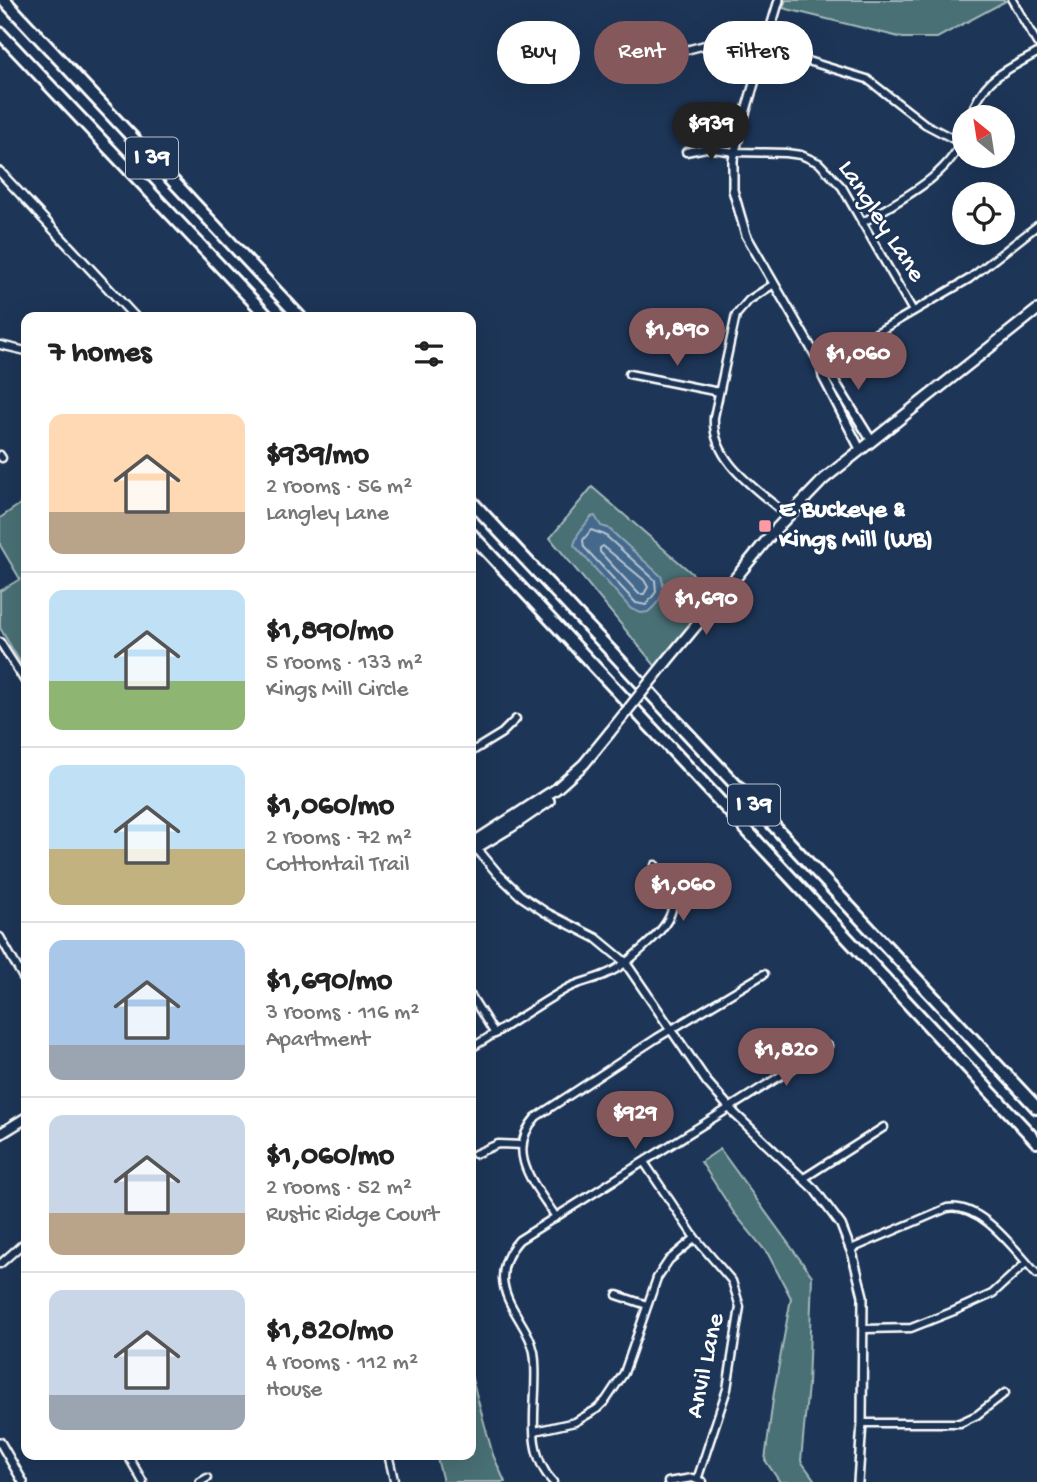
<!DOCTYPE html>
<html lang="en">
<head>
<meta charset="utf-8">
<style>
	body { margin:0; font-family:"Gochi Hand",sans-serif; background:#f2f2f2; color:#222; height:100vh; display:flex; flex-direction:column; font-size:26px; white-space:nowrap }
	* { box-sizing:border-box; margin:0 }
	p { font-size:23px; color:#767676 }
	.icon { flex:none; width:38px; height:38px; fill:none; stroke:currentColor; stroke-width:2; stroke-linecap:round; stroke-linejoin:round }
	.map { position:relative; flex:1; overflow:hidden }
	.details { position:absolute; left:21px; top:312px; width:455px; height:1148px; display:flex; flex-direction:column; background:#fff; border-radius:14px; box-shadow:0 7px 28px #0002 }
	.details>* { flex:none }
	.hud { position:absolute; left:497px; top:21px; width:434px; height:63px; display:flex; gap:14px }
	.needle { width:46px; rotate:330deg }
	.controls { position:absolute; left:952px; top:105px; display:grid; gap:14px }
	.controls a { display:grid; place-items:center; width:63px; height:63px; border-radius:50%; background:#fff; box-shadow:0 7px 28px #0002; font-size:35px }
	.price { position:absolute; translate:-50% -60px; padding:0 16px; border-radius:24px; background:#85585c; color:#fff; font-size:23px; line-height:46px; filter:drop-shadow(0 2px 4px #0008) }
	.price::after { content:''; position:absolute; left:50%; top:42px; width:21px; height:16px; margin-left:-10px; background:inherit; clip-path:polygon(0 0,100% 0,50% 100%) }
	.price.on { background:#222; color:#fff }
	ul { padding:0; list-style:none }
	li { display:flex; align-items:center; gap:21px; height:175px; padding:0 28px }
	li+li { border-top:2px solid #e0e0e0 }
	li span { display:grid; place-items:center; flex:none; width:196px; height:140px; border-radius:14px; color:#555 }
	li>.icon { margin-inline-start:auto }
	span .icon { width:84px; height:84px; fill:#fffc; stroke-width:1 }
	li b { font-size:30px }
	h2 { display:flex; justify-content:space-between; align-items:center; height:84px; padding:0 28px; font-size:30px }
	.tag { padding:0 24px; border-radius:32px; background:#fff; box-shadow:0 7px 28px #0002; font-size:24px; line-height:63px }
	.tag.on { background:#85585c; color:#fff }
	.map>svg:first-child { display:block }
	.green { fill:#487074; stroke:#a4b8ba; stroke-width:2 }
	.water { fill:#45698c; stroke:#8fa5ba; stroke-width:2 }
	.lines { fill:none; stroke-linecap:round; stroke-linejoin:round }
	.shore { stroke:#b5c3d1; stroke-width:2 }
	.minor-casing { stroke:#fff; stroke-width:11 }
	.tertiary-casing { stroke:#fff; stroke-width:12 }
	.secondary-casing { stroke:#fff; stroke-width:14 }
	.motorway-casing { stroke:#fff; stroke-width:16 }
	.minor { stroke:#1d3557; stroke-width:6 }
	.tertiary { stroke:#1d3557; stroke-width:7 }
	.secondary { stroke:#1d3557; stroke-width:9 }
	.motorway { stroke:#1d3557; stroke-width:10 }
	.secondary-bridge-casing { stroke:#fff; stroke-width:14; stroke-linecap:butt }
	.secondary-bridge { stroke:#1d3557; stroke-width:9 }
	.poi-dot { fill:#ff9aa2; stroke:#1d3557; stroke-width:2.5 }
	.labels { text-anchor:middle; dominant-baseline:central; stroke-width:5; stroke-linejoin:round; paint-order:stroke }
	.shield { fill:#1d3557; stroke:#bbc2cd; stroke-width:2 }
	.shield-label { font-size:24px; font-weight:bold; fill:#fff }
	.street-label { font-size:26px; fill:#fff; stroke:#1d3557 }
	.poi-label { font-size:26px; font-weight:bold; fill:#fff; stroke:#1d3557; text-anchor:start }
</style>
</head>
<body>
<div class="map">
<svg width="1037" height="1482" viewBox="0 0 1037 1482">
	<rect width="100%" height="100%" fill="#1d3557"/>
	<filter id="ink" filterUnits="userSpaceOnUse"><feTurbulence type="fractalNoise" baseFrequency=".0143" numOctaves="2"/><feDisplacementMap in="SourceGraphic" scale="14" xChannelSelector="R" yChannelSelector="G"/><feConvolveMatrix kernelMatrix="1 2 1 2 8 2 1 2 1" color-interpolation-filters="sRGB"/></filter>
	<g filter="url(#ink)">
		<g class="green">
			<path d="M786 0H1005L1006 1 937 38H903L783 8Z"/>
			<path d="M592 487 716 594 656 667 550 538Z"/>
			<path d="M26 500V672L0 628V591L20 579 0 545V518Z"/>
			<path d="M720 1149 812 1276 808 1385 801 1461 816 1482H780L765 1460 774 1392 791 1298 768 1254 734 1213 701 1162Z"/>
			<path d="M471 1375 493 1455 505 1482H443L436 1454H471Z"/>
		</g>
		<path class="water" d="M595 516 601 526 608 528 661 576C667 591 660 602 648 612L641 613 631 609 574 545 578 534 591 517Z"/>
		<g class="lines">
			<g class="shore">
				<path d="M591 530 605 535 655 580 656 592 646 605 636 603 584 547 583 540Z"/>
				<path d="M603 546 644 580 648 587 644 594H639L600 552V548Z"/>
			</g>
			<g class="minor-casing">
				<g id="minor">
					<path d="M1012 0 1037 43"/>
					<path d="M631 68 667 55 709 44 740 43 765 48 867 79 925 124 961 143"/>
					<path d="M970 117C984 77 1002 73 1037 53"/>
					<path d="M686 152 706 148 735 152 786 153 801 155 819 163 842 187 913 311"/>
					<path d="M862 223C898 200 950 177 964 135"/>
					<path d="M774 284 749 300 736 315 714 417C711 462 757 489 788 516"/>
					<path d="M0 345 26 351"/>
					<path d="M821 365 969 279 1037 226"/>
					<path d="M629 374 719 392"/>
					<path d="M0 455 2 458"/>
					<path d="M0 642 26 683"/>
					<path d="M471 752 502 733 516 719"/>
					<path d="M0 937 26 983"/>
					<path d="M471 996 495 1034"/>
					<path d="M471 1048C503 1029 534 1007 566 989 578 982 594 980 606 974 621 968 634 956 645 946 676 919 683 899 655 865"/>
					<path d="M475 1154 498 1144 522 1145"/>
					<path d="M644 1162 695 1238 732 1281 740 1307 727 1389 697 1480"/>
					<path d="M804 1178 884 1127"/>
					<path d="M556 1217C535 1185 504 1153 536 1117L657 1038 764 974"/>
					<path d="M851 1249 947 1208C982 1202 1015 1251 1037 1274"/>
					<path d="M0 1264 26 1241"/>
					<path d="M617 1295 647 1305"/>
					<path d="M864 1329 911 1328 954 1311 992 1294 1026 1263"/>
					<path d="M862 1423H960L977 1415 1005 1393"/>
					<path d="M535 1431 575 1422 597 1409 606 1400 624 1373 657 1278 669 1260 695 1238"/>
					<path d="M127 1454 143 1482"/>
					<path d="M388 1454 394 1480"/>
					<path d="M200 1482 207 1478"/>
					<path d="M553 1482C520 1447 541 1395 534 1352 529 1326 504 1306 503 1278 503 1263 509 1251 519 1240L828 1046"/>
					<path d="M668 1482 692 1478 703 1482"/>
				</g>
			</g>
			<g class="tertiary-casing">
				<g id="tertiary">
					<path d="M779 0 741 127 733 160V190L746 235 821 365 829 372 871 440"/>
					<path d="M0 172 135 317"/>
					<path d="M821 365 823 377 860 449"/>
					<path d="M473 844 498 874 521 896 545 912 596 938 625 962 707 1082 735 1114 815 1190 841 1225 853 1256 863 1296 862 1423 858 1482"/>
					<path d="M0 1442 23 1482"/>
				</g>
			</g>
			<g class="secondary-casing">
				<g id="secondary">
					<path d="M666 662 775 530 824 479 1037 310"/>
					<path d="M471 844 556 789 584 764 610 732"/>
					<path d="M471 851 511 827 549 801"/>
					<path d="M0 1134 26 1118"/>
				</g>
			</g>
			<g class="motorway-casing">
				<g id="motorway">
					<path d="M4 0 300 317"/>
					<path d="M0 33 268 317"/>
					<path d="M471 501 1037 1108"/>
					<path d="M471 534 1037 1142"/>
				</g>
			</g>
			<use href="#minor" class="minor"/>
			<use href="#tertiary" class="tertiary"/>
			<use href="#secondary" class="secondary"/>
			<use href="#motorway" class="motorway"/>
			<g class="secondary-bridge-casing">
				<path id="secondary-bridge" d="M610 732 666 662"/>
			</g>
			<use href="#secondary-bridge" class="secondary-bridge"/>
		</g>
	</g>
	<rect class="poi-dot" x="758" y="519" width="14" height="14" rx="3.5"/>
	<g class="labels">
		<g class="shield">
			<rect x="126" y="137.5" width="52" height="41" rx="5"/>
			<rect x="728" y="784.5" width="52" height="41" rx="5"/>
		</g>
		<g class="shield-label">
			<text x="152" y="158">I 39</text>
			<text x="754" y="805">I 39</text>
		</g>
		<g class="street-label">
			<text transform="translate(880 222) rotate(57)">Langley Lane</text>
			<text transform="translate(707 1366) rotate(-78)">Anvil Lane</text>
		</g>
		<g class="poi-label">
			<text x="779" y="511">E Buckeye &amp;<tspan x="779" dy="30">Kings Mill (WB)</tspan></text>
		</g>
	</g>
</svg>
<div class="controls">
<a><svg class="needle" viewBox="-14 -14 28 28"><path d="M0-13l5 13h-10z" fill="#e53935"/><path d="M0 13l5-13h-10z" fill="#767676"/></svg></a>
<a><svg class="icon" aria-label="locate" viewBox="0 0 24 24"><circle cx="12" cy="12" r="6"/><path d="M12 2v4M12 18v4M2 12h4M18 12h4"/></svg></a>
</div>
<b class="price on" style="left:711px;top:162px">$939</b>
<b class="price" style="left:677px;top:368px">$1,890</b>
<b class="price" style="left:858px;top:392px">$1,060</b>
<b class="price" style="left:706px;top:637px">$1,690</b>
<b class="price" style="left:683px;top:923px">$1,060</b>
<b class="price" style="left:786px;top:1088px">$1,820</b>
<b class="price" style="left:635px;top:1151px">$929</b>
<div class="hud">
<a class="tag">Buy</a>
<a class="tag on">Rent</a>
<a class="tag">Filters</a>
</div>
<section class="details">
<h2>7 homes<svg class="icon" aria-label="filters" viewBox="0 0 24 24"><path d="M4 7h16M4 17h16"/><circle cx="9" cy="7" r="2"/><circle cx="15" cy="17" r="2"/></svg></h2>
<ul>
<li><span style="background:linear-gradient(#ffd9b3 70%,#b9a48a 0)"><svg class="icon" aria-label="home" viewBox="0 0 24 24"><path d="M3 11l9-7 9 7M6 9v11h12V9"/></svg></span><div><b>$939/mo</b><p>2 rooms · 56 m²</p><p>Langley Lane</p></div></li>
<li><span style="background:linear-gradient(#bfe0f5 65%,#8fb573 0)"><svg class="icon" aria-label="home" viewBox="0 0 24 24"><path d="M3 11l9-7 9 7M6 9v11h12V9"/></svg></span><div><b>$1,890/mo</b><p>5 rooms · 133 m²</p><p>Kings Mill Circle</p></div></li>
<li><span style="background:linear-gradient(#bfe0f5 60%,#c2b280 0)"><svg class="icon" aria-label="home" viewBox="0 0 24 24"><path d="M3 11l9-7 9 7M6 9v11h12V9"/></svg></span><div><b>$1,060/mo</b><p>2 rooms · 72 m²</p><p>Cottontail Trail</p></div></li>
<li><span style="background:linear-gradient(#a9c7e8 75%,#9aa5b1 0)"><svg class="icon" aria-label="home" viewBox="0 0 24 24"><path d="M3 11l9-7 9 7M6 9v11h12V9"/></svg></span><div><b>$1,690/mo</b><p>3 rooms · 116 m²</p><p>Apartment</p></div></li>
<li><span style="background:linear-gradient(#c9d6e8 70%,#b9a48a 0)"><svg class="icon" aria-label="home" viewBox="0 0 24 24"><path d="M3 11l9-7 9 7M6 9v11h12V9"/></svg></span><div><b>$1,060/mo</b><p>2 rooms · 52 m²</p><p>Rustic Ridge Court</p></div></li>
<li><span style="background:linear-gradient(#c9d6e8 75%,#9aa5b1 0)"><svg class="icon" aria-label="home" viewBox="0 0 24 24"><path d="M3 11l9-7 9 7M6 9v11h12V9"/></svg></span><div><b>$1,820/mo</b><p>4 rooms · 112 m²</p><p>House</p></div></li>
</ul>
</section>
</div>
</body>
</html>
